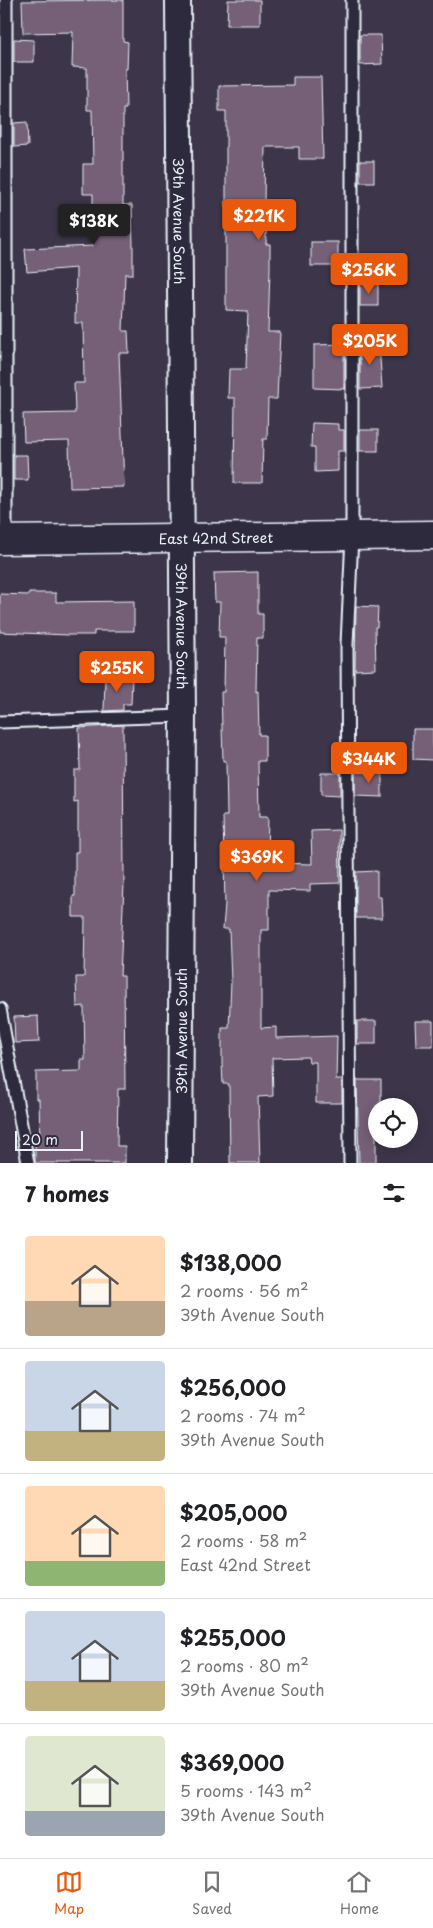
<!DOCTYPE html>
<html lang="en">
<head>
<meta charset="utf-8">
<style>
	body { margin:0; font-family:"Playpen Sans",sans-serif; background:#f6f6f6; color:#202124; height:100vh; display:flex; flex-direction:column; font-size:19px; white-space:nowrap }
	* { box-sizing:border-box; margin:0 }
	p { font-size:16px; color:#757577 }
	.icon { flex:none; width:28px; height:28px; fill:none; stroke:currentColor; stroke-width:2; stroke-linecap:round; stroke-linejoin:round }
	.map { position:relative; height:1163px; overflow:hidden }
	.panel { display:flex; flex-direction:column; background:#fff; flex:1 }
	.panel>* { flex:none }
	.fabs { position:absolute; left:368px; top:1098px; display:grid; gap:10px }
	.fabs a { display:grid; place-items:center; width:50px; height:50px; border-radius:50%; background:#fff; box-shadow:0 2px 12px #0003; font-size:25px }
	.scale { position:absolute; left:15px; bottom:12px; width:68px; box-sizing:border-box; padding-left:5px; border:2px solid #e8f1f8; border-top:0; font-size:14px; line-height:18px; white-space:nowrap; color:#e8f1f8; -webkit-text-stroke:4px #2f2a3d; paint-order:stroke }
	.price { position:absolute; translate:-50% -42px; padding:0 11px; border-radius:5px; background:#ea580c; color:#fff; font-size:16px; line-height:32px; filter:drop-shadow(0 1px 2px #0008) }
	.price::after { content:''; position:absolute; left:50%; top:30px; width:15px; height:11px; margin-left:-8px; background:inherit; clip-path:polygon(0 0,100% 0,50% 100%) }
	.price.active { background:#222; color:#fff }
	ul { padding:0; list-style:none }
	li { display:flex; align-items:center; gap:15px; height:125px; padding:0 25px }
	li+li { border-top:1px solid #e0e0e0 }
	li span { display:grid; place-items:center; flex:none; width:140px; height:100px; border-radius:5px; color:#555 }
	li>.icon { margin-inline-start:auto }
	span .icon { width:60px; height:60px; fill:#fffc; stroke-width:1 }
	li b { font-size:21px }
	h2 { display:flex; justify-content:space-between; align-items:center; height:60px; padding:0 25px; font-size:21px }
	.menu { display:flex; justify-content:space-around; align-items:center; height:70px; border-top:1px solid #e0e0e0; background:#fff; font-size:14px; color:#757577 }
	.menu a { display:grid; justify-items:center; gap:2px }
	.menu .active { color:#ea580c }
	.map>svg:first-child { display:block }
	.building { fill:#756077; stroke:#e8f1f8 }
	.lines { fill:none; stroke-linecap:round; stroke-linejoin:round }
	.service-casing { stroke:#e8f1f8; stroke-width:15 }
	.minor-casing { stroke:#e8f1f8; stroke-width:28 }
	.tertiary-casing { stroke:#e8f1f8; stroke-width:31 }
	.service { stroke:#2f2a3d; stroke-width:11 }
	.minor { stroke:#2f2a3d; stroke-width:24 }
	.tertiary { stroke:#2f2a3d; stroke-width:28 }
	.labels { text-anchor:middle; dominant-baseline:central; stroke-width:4.5; stroke-linejoin:round; paint-order:stroke }
	.street-label { font-size:14px; fill:#e8f1f8; stroke:#2f2a3d }
</style>
</head>
<body>
<div class="map">
<svg width="433" height="1163" viewBox="0 0 433 1163">
	<rect width="100%" height="100%" fill="#3d3549"/>
	<filter id="ink" filterUnits="userSpaceOnUse"><feTurbulence type="fractalNoise" baseFrequency=".02" numOctaves="2"/><feDisplacementMap in="SourceGraphic" scale="10" xChannelSelector="R" yChannelSelector="G"/><feConvolveMatrix kernelMatrix="1 2 1 2 8 2 1 2 1" color-interpolation-filters="sRGB"/></filter>
	<g filter="url(#ink)">
		<g class="building">
			<path d="M123 0V41L128 42 127 69H125L126 109H123V205H132L133 246V274H125L123 331H128L129 353H119L124 487 70 488 69 441 24 442 23 414 75 413 74 383H84L83 323H75L76 268 27 272 25 249 93 246V194H83V164H93L92 110H87V68L72 67 73 32 23 33 22 1Z"/>
			<path d="M228 0H260V25H227Z"/>
			<path d="M360 35H381L382 64 360 65Z"/>
			<path d="M14 39 34 40V62H14Z"/>
			<path d="M293 77H321L323 159H299V147H265L264 202H267L266 244H270V269L268 332H280L277 399H268L267 439H263L262 483H234L235 398H228L229 369H246L248 311 226 310V111H219V86L293 85Z"/>
			<path d="M27 122 28 146 14 147V123Z"/>
			<rect x="360" y="161" width="14" height="21"/>
			<rect x="311" y="242" width="27" height="24"/>
			<rect x="360" y="284" width="18" height="22"/>
			<path d="M360 343H379L382 388 360 389Z"/>
			<path d="M344 344V389L314 388V345Z"/>
			<path d="M312 423 338 424V430H344V451H338V471L315 472V447H311Z"/>
			<rect x="360" y="430" width="18" height="21"/>
			<path d="M14 455H27L28 480H14Z"/>
			<path d="M258 572V614H263V638H257L256 692 258 691 259 735H265V761H258L259 817H268L267 857H273V863L312 864 311 831 339 830 340 883 310 884V891L269 890V930H261V1028L276 1027V1038L337 1036 336 1080H342V1103H316V1062H309L308 1057 272 1058 273 1096 258 1097 260 1163H230L229 1084H223L222 1064V1028H229L231 982 229 929H223L225 904 223 816H227L226 761H223L221 692H224L225 637H219L220 602H215L214 573Z"/>
			<path d="M29 593H56V602L134 601V631H94V635H68L0 632V594L29 595Z"/>
			<path d="M356 606 378 607 377 627H375L376 669 355 670Z"/>
			<path d="M105 677 132 678 131 704H123V710L104 711Z"/>
			<path d="M123 725 124 884 120 976H124L125 1089H118L117 1146H125V1163H35V1142H40L39 1099H36V1072L81 1071V1060H85L84 1006 77 1007 76 977H84L85 917H73V896H75V852H78V801L74 802V770H80L79 728Z"/>
			<path d="M413 729H433V760L413 759Z"/>
			<path d="M355 772H382V797L355 796Z"/>
			<path d="M321 773H340V796L321 795Z"/>
			<path d="M377 871V897H381L382 918H356V872Z"/>
			<path d="M38 1016 39 1042 15 1043 14 1017Z"/>
			<rect x="357" y="1021" width="19" height="23"/>
			<path d="M415 1021H433V1046H416Z"/>
			<path d="M357 1080H381V1102L376 1106V1163H359Z"/>
		</g>
		<g class="lines">
			<g class="service-casing">
				<g id="service">
					<path d="M6 0V540"/>
					<path d="M0 722 183 716"/>
					<path d="M0 1009 28 1163"/>
					<path d="M350 1163 347 644 352 536V0"/>
				</g>
			</g>
			<g class="minor-casing">
				<g id="minor">
					<path id="s1" d="M178 0 183 716 180 1163"/>
				</g>
			</g>
			<g class="tertiary-casing">
				<g id="tertiary">
					<path id="s2" d="M0 540 433 535"/>
				</g>
			</g>
			<use href="#service" class="service"/>
			<use href="#minor" class="minor"/>
			<use href="#tertiary" class="tertiary"/>
		</g>
	</g>
	<g class="labels">
		<g class="street-label">
			<text stroke="none"><textPath href="#s1" startOffset="221">39th Avenue South</textPath></text>
			<text stroke="none"><textPath href="#s2" startOffset="216">East 42nd Street</textPath></text>
			<text stroke="none"><textPath href="#s1" startOffset="626">39th Avenue South</textPath></text>
			<text transform="translate(181 1031) rotate(-90)">39th Avenue South</text>
		</g>
	</g>
</svg>
<div class="fabs">
<a><svg class="icon" aria-label="locate" viewBox="0 0 24 24"><circle cx="12" cy="12" r="6"/><path d="M12 2v4M12 18v4M2 12h4M18 12h4"/></svg></a>
</div>
<div class="scale">20 m</div>
<b class="price" style="left:259px;top:241px">$221K</b>
<b class="price active" style="left:94px;top:246px">$138K</b>
<b class="price" style="left:369px;top:295px">$256K</b>
<b class="price" style="left:370px;top:366px">$205K</b>
<b class="price" style="left:117px;top:693px">$255K</b>
<b class="price" style="left:369px;top:784px">$344K</b>
<b class="price" style="left:257px;top:882px">$369K</b>
</div>
<section class="panel">
<h2>7 homes<svg class="icon" aria-label="filters" viewBox="0 0 24 24"><path d="M4 7h16M4 17h16"/><circle cx="9" cy="7" r="2"/><circle cx="15" cy="17" r="2"/></svg></h2>
<ul>
<li><span style="background:linear-gradient(#ffd9b3 65%,#b9a48a 0)"><svg class="icon" aria-label="home" viewBox="0 0 24 24"><path d="M3 11l9-7 9 7M6 9v11h12V9"/></svg></span><div><b>$138,000</b><p>2 rooms · 56 m²</p><p>39th Avenue South</p></div></li>
<li><span style="background:linear-gradient(#c9d6e8 70%,#c2b280 0)"><svg class="icon" aria-label="home" viewBox="0 0 24 24"><path d="M3 11l9-7 9 7M6 9v11h12V9"/></svg></span><div><b>$256,000</b><p>2 rooms · 74 m²</p><p>39th Avenue South</p></div></li>
<li><span style="background:linear-gradient(#ffd9b3 75%,#8fb573 0)"><svg class="icon" aria-label="home" viewBox="0 0 24 24"><path d="M3 11l9-7 9 7M6 9v11h12V9"/></svg></span><div><b>$205,000</b><p>2 rooms · 58 m²</p><p>East 42nd Street</p></div></li>
<li><span style="background:linear-gradient(#c9d6e8 70%,#c2b280 0)"><svg class="icon" aria-label="home" viewBox="0 0 24 24"><path d="M3 11l9-7 9 7M6 9v11h12V9"/></svg></span><div><b>$255,000</b><p>2 rooms · 80 m²</p><p>39th Avenue South</p></div></li>
<li><span style="background:linear-gradient(#dfe7d0 75%,#9aa5b1 0)"><svg class="icon" aria-label="home" viewBox="0 0 24 24"><path d="M3 11l9-7 9 7M6 9v11h12V9"/></svg></span><div><b>$369,000</b><p>5 rooms · 143 m²</p><p>39th Avenue South</p></div></li>
</ul>
</section>
<nav class="menu">
<a class="active"><svg class="icon" aria-label="map" viewBox="0 0 24 24"><path d="M3 6l6-2 6 2 6-2v14l-6 2-6-2-6 2zM9 4v14M15 6v14"/></svg>Map</a>
<a><svg class="icon" aria-label="saved" viewBox="0 0 24 24"><path d="M7 4h10v16l-5-4-5 4z"/></svg>Saved</a>
<a><svg class="icon" aria-label="home" viewBox="0 0 24 24"><path d="M3 11l9-7 9 7M6 9v11h12V9"/></svg>Home</a>
</nav>
</body>
</html>
